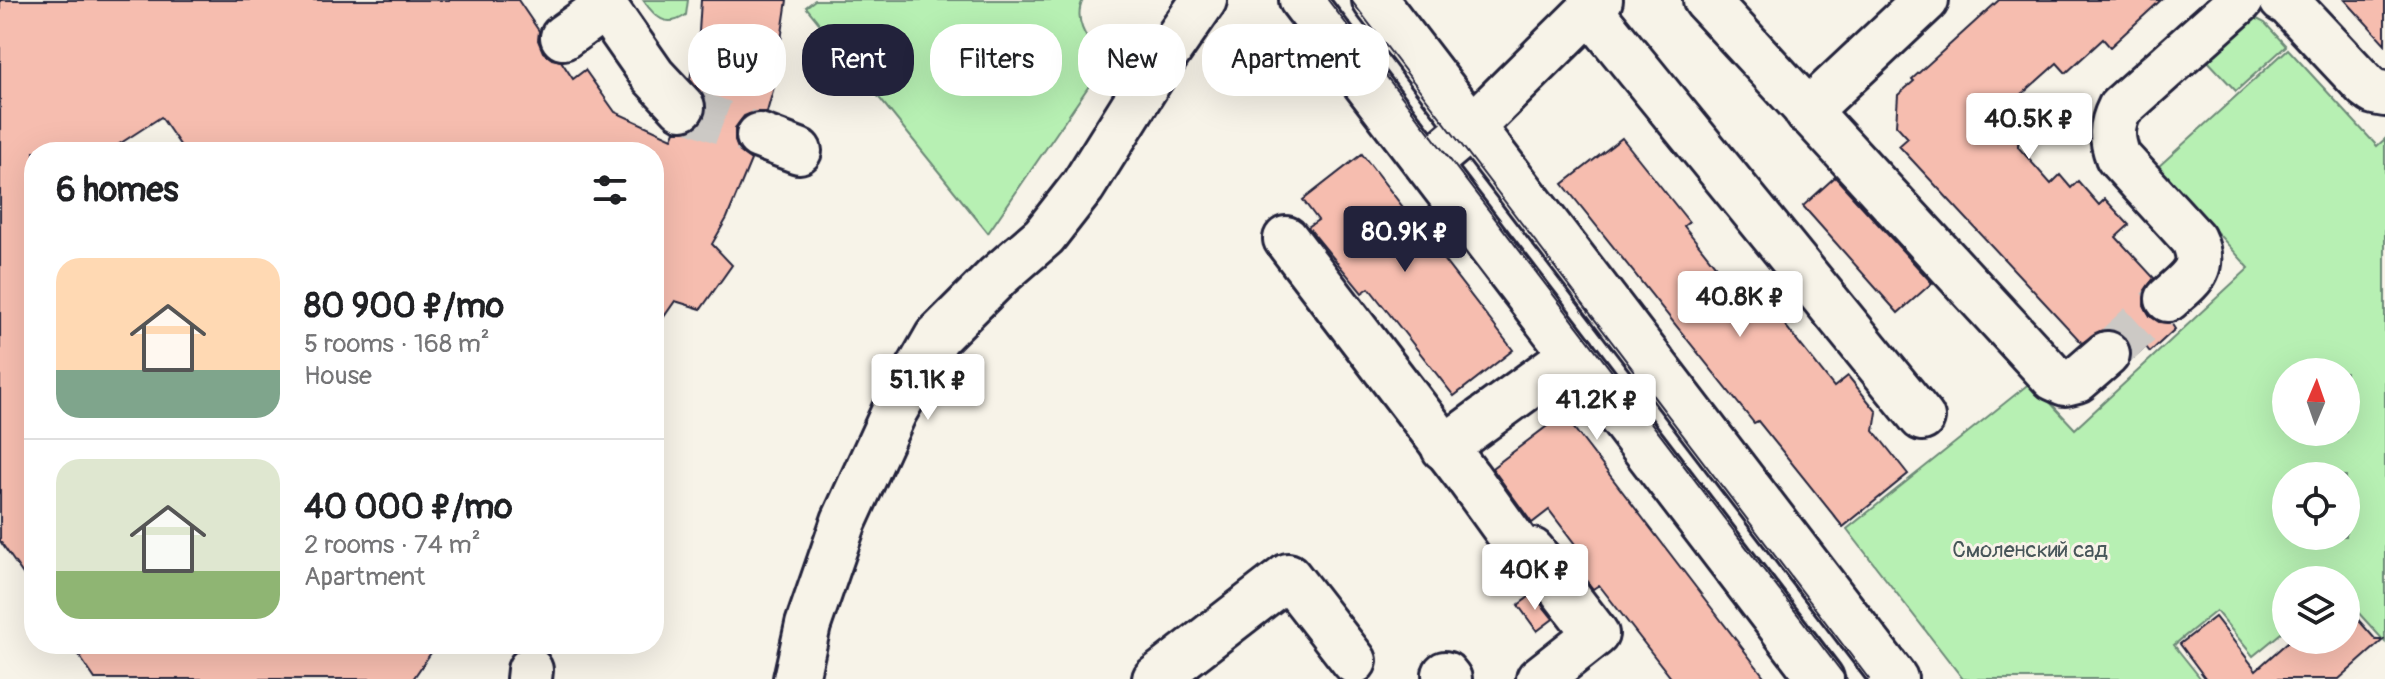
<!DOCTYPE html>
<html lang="en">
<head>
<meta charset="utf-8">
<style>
	body { margin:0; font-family:Pangolin,sans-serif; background:#f2f2f2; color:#202124; height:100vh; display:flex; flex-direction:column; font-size:30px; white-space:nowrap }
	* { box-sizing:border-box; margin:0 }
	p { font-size:26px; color:#757577 }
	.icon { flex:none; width:44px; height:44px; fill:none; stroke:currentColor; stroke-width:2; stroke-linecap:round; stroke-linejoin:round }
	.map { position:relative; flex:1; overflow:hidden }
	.details { position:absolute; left:24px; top:142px; width:640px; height:512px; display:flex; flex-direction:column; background:#fff; border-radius:32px; box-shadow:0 8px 32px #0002 }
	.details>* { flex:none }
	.hud { position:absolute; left:688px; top:24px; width:760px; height:72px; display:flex; gap:16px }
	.needle { width:52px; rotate:2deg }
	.fabs { position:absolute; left:2272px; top:358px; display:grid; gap:16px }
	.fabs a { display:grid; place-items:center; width:88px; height:88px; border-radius:50%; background:#fff; box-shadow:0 8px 32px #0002; font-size:40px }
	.price { position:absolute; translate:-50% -68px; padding:0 18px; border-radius:8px; background:#fff; color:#222; font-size:26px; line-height:52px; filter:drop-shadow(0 2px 4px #0008) }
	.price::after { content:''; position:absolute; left:50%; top:48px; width:24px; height:18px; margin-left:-12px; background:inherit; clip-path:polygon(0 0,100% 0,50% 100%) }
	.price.active { background:#22223b; color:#fff }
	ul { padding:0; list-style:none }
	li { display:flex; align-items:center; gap:24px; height:200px; padding:0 32px }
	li+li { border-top:2px solid #e0e0e0 }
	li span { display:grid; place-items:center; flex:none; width:224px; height:160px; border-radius:24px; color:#555 }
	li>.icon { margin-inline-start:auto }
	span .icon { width:96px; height:96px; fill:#fffc; stroke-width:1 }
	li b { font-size:34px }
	h2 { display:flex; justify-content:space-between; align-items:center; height:96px; padding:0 32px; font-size:34px }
	.tag { padding:0 28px; border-radius:32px; background:#fff; box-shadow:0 8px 32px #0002; font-size:28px; line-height:72px }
	.tag.active { background:#22223b; color:#fff }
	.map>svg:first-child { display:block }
	.green { fill:#b7f0b3; stroke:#6c8977; stroke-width:2; fill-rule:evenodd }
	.building { fill:#f6bdaf; stroke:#22223b; stroke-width:2 }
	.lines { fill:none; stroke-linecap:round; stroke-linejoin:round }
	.minor-tunnel { stroke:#ccc9c5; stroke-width:44; stroke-dasharray:44 22; stroke-linecap:butt }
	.minor-casing { stroke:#22223b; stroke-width:50 }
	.major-casing { stroke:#22223b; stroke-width:50 }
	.minor { stroke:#f7f3e8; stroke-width:44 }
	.major { stroke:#f7f3e8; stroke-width:44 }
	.tram { stroke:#22223b; stroke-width:2 }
	.labels { text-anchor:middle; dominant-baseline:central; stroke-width:6; stroke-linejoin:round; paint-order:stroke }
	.park-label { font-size:22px; fill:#475659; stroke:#f7f3e8 }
</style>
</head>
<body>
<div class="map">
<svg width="2385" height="679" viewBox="0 0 2385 679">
	<rect width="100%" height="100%" fill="#f7f3e8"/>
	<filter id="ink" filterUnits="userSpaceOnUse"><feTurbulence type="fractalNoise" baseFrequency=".0125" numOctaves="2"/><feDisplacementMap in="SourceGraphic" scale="16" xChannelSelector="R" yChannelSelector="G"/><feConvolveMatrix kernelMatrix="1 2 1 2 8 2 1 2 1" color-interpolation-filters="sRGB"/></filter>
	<g filter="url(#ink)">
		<g class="green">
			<path d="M643 0H688L686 15C666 29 655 17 643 0Z"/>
			<path d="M815 0H1083C1071 23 1092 45 1104 64L988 233 806 7Z"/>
			<path d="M2255 18 2265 23 2286 46 2236 91 2205 58 2245 22Z"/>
			<path d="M2288 49 2377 146 2385 139V642L2346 599V580H2286V629L2253 656 2216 611 2174 645 2201 679H1963L1847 529 2031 382 2075 429 2249 268 2158 167ZM2286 372H2346V432H2286ZM2286 476H2346V536H2286Z"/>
		</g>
		<g class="building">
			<path d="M0 0H518L539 31 538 40 543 52 552 59 561 61 573 79 585 70 615 112 672 138 675 131H687L698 126 706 114V101L690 79 699 32 701 0H787L774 87 767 112H754L744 116 735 128V141L739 151 751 160 727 218 712 244 732 265 701 309 675 301 654 331V152H185L161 117 107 152H34V590L0 541Z"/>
			<path d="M1999 0H2161L2110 47 2103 39 2066 73 2057 63 2020 96 2018 147 2051 184 2060 175 2071 188 2078 181 2099 205 2105 199 2129 225 2116 237 2154 278 2145 290 2144 305 2150 316 2159 322 2171 323 2175 329 2150 352 2146 347 2134 358H2131V349L2126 338 2114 330H2102L2082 343 1899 146 1908 138 1896 125 1898 95 1914 81 1912 79Z"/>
			<path d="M2345 0H2385V44Z"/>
			<path d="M1622 138 1689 222 1684 226 1752 312 1766 301 1834 387 1848 376 1877 412 1874 431 1908 474 1843 527 1758 421 1754 423 1563 184Z"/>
			<path d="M1362 154 1513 350 1454 396 1369 288 1362 293 1308 227 1318 220 1303 200Z"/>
			<path d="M1835 177 1932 283 1898 313 1803 206Z"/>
			<path d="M1563 414 1681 568 1766 679H1672L1599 585 1593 589 1573 564 1584 556 1549 510 1532 523 1492 468Z"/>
			<path d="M1533 594 1553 619 1537 631 1518 605Z"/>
			<path d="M2346 606 2376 640H2383L2339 679H2206L2180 644 2215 617 2256 670 2290 640H2346Z"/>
			<path d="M71 644H437L413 679H95Z"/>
		</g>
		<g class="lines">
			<g class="minor-tunnel">
				<path d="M682 107 759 136"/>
				<path d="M2107 354 2168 299"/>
			</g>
			<g class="minor-casing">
				<g id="minor">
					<path d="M600 0 653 76 682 107"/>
					<path d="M1706 0 2054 378 2065 383 2077 380 2107 354"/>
					<path d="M2282 0 2289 4 2366 86 2374 92 2385 94"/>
					<path d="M1590 10 1922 418"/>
					<path d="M563 37 605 7"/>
					<path d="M1807 112 1926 0"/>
					<path d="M759 136 799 151"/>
					<path d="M1428 164 1473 126 1600 0"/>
					<path d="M1286 239 1468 477 1520 549 1532 551 1596 634 1539 679"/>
					<path d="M2168 299C2189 280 2208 270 2193 239L2118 157C2111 138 2111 126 2120 108L2241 0"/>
					<path d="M1444 448 1573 354"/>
					<path d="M1445 674 1449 679"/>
					<path d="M529 679 530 670"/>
					<path d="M796 679 808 625 844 521 894 412 937 337 998 276 1044 236 1083 186 1157 68 1204 0"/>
					<path d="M1155 679 1288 576 1354 661"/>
				</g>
			</g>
			<g class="major-casing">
				<g id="major">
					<path d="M1302 0 1821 679"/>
					<path d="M1375 0 1895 679"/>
				</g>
			</g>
			<use href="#minor" class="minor"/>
			<use href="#major" class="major"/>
			<g class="tram">
				<path d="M1328 0 1847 679"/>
				<path d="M1351 0 1869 679"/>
			</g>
		</g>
	</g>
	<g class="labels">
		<g class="park-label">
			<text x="2030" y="550">Смоленский сад</text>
		</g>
	</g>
</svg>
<div class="fabs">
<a><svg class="needle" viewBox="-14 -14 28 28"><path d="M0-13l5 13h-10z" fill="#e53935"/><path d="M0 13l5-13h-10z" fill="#757577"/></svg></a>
<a><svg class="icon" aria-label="locate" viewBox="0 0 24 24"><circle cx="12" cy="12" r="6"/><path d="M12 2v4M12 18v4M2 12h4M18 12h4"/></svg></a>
<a><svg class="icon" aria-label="layers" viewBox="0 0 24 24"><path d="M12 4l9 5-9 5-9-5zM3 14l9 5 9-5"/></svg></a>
</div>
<b class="price" style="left:2029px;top:161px">40.5K ₽</b>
<b class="price active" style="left:1405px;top:274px">80.9K ₽</b>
<b class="price" style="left:1740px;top:339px">40.8K ₽</b>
<b class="price" style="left:928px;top:422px">51.1K ₽</b>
<b class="price" style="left:1597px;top:442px">41.2K ₽</b>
<b class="price" style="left:1535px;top:612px">40K ₽</b>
<div class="hud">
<a class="tag">Buy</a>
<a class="tag active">Rent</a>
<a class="tag">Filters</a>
<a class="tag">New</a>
<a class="tag">Apartment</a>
</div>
<section class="details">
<h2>6 homes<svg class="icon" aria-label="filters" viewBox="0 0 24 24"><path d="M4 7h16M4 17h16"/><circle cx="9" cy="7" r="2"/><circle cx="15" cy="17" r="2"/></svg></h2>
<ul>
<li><span style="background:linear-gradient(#ffd9b3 70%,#7fa58c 0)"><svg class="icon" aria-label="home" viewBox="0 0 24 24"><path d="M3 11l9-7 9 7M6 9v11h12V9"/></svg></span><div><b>80 900 ₽/mo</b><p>5 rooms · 168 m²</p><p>House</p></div></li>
<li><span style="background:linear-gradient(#dfe7d0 70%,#8fb573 0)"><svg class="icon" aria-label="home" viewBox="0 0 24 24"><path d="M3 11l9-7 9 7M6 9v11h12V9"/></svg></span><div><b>40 000 ₽/mo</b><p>2 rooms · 74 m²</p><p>Apartment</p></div></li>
</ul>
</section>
</div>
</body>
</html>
